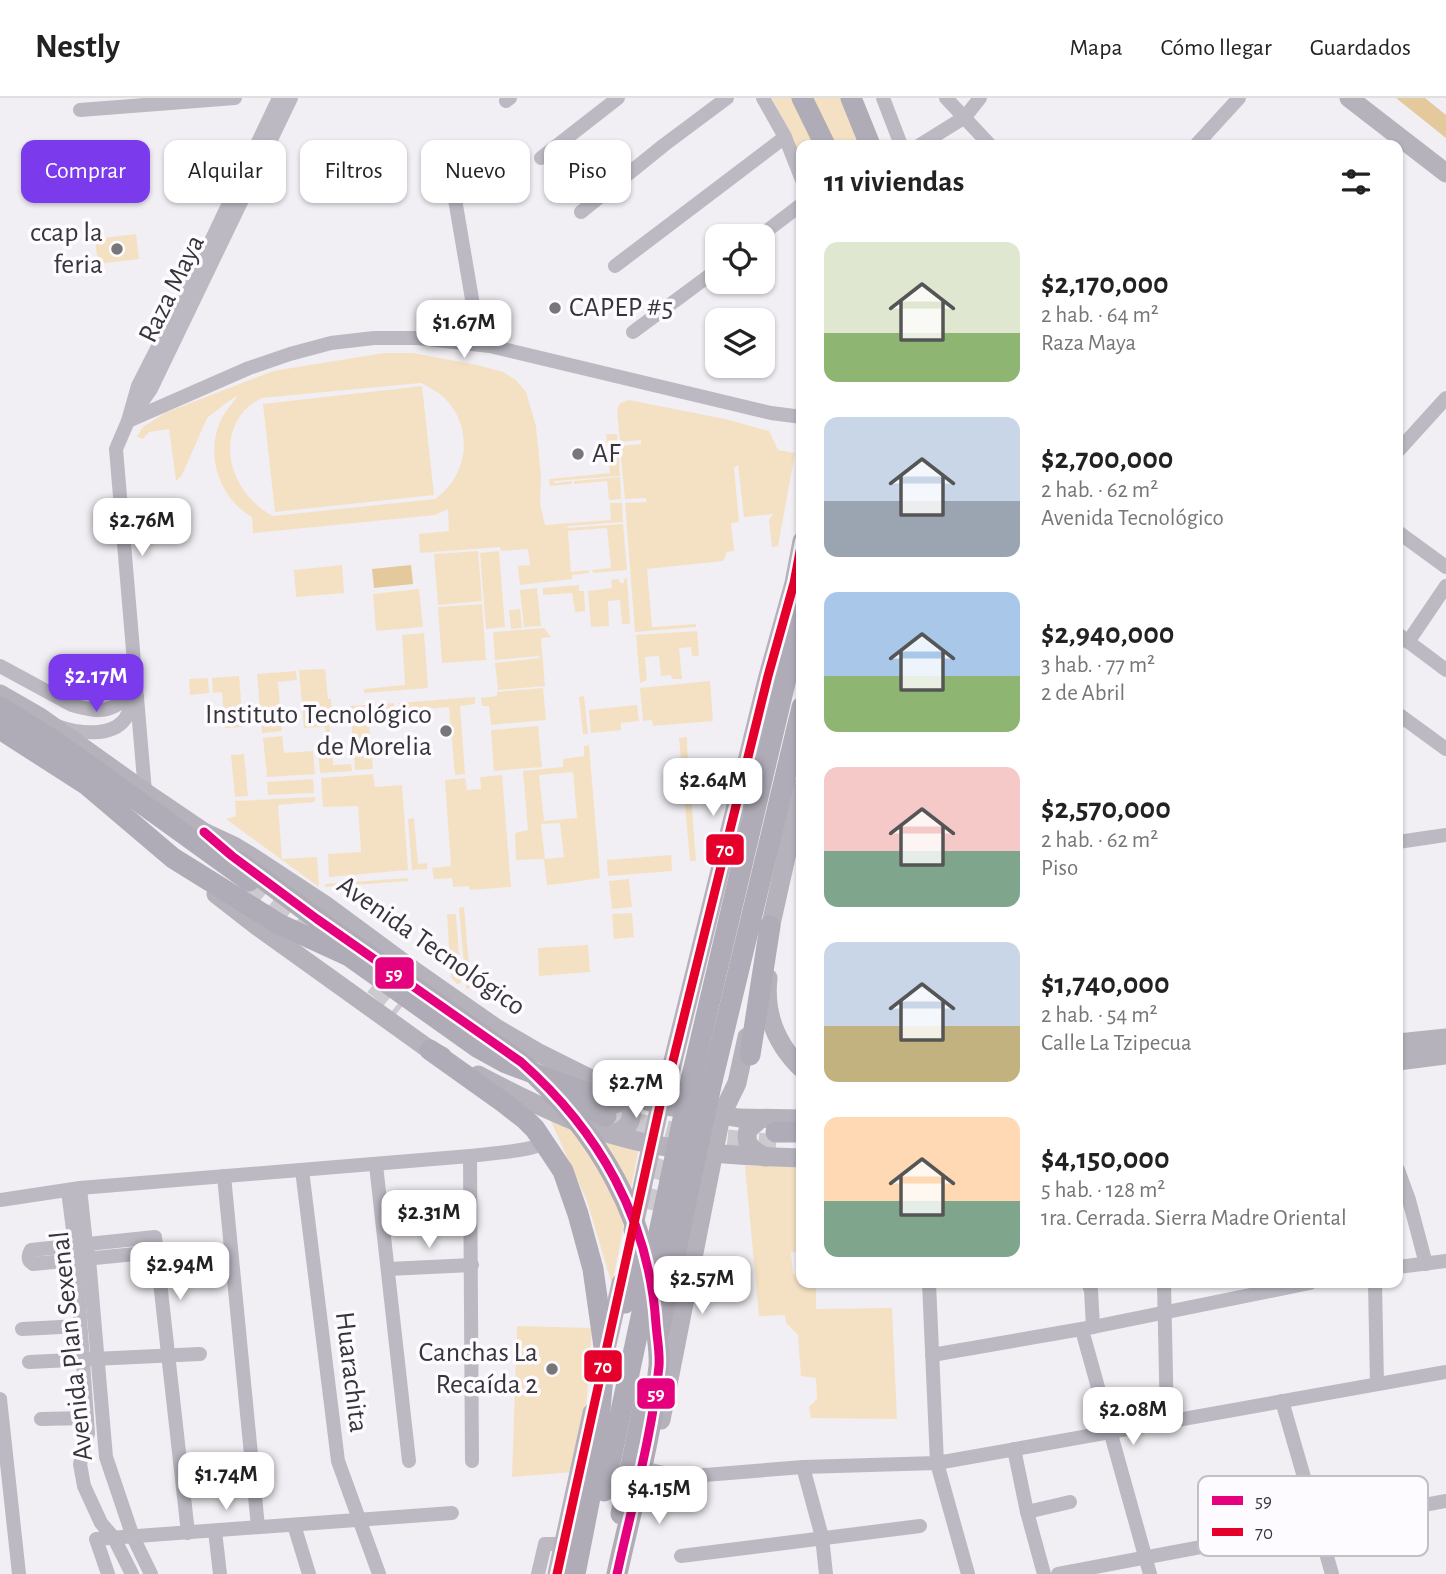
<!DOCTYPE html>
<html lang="es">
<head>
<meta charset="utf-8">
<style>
	body { margin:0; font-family:"Alegreya Sans",sans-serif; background:#f2f2f2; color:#222; height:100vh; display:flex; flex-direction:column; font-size:26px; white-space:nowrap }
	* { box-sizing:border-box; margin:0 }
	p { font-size:23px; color:#767676 }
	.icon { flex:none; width:38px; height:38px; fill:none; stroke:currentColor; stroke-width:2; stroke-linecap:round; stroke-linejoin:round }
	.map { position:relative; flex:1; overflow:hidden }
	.sheet { position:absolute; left:796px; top:42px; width:607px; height:1148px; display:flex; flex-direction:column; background:#fff; border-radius:14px; box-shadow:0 2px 5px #0004 }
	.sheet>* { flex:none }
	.hud { position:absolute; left:21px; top:42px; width:665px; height:63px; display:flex; gap:14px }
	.fabs { position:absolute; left:705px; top:126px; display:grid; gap:14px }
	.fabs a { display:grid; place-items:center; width:70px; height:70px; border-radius:14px; background:#fff; box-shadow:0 2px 5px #0004; font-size:35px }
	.price { position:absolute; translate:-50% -60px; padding:0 16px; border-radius:14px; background:#fff; color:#222; font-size:23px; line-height:46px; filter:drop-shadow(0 2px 4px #0008) }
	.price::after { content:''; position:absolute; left:50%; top:42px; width:21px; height:16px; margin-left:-10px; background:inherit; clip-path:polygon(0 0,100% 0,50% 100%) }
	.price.selected { background:#7c3aed; color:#fff }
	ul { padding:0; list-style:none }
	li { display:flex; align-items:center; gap:21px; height:175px; padding:0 28px }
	li span { display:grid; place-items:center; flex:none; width:196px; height:140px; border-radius:14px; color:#555 }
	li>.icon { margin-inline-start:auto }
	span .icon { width:84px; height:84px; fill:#fffc; stroke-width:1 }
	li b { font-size:30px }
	h2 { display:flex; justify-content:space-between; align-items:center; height:84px; padding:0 28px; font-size:30px }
	.tag { padding:0 24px; border-radius:14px; background:#fff; box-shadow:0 2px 5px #0004; font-size:24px; line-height:63px }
	.tag.selected { background:#7c3aed; color:#fff }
	header { display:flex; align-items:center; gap:42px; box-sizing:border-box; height:98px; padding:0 35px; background:#fff; border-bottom:2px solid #e0e0e0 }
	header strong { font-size:33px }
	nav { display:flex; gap:38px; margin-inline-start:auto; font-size:24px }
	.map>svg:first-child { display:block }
	.green { fill:#f4e1c4; fill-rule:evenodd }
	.water { fill:#e4c99c }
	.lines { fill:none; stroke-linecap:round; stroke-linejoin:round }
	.highway-tunnel { stroke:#cccace; stroke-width:21; stroke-dasharray:21 10; stroke-linecap:butt }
	.minor { stroke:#bcb9c3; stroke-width:14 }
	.major { stroke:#b6b2bc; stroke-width:19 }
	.highway { stroke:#b0acb7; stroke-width:21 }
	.highway-bridge { stroke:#b0acb7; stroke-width:21 }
	.bus-1-casing { stroke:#fdfbff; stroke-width:14 }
	.bus-2-casing { stroke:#fdfbff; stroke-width:14 }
	.bus-1 { stroke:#e5007d; stroke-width:9 }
	.bus-2 { stroke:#e4002b; stroke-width:9 }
	.poi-dot { fill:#777679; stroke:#fdfbff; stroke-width:2.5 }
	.labels { text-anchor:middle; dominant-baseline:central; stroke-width:7; stroke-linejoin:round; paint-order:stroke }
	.poi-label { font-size:28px; fill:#363538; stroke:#fdfbff; text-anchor:end }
	.street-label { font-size:28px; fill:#363538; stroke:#fdfbff }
	.key { fill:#fdfbff; stroke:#c1c0c3; stroke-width:2 }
	.key-label { font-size:19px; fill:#363538 }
	.line-badge { stroke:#fdfbff; stroke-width:2.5 }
	.badge-label { font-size:19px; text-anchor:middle; font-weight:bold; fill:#fff }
</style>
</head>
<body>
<header>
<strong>Nestly</strong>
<nav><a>Mapa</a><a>Cómo llegar</a><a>Guardados</a></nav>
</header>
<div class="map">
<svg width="1446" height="1476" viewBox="0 0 1446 1476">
	<rect width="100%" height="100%" fill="#f1eff3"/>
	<g class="green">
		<path d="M772 0H796L817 47H802L801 65 785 26Z"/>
		<path d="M812 0H842L862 47H834Z"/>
		<path d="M136 136 139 161 98 166 95 141Z"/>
		<path d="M384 255H413L477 267 503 274 516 282 526 294 536 328 541 379 540 406 545 427 611 422 610 405H622L623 424 568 428 567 430 623 426 627 472 593 475 592 472 611 470 607 430 568 433 571 474 589 472V475L572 477V481L520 487 518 468 530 467 528 451 501 453 500 449 420 455 419 436 449 433 448 411 435 417 253 435 252 419C220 401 205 358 220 324 224 314 233 305 238 297L226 305 207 320 182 377 176 383 169 331 149 334 143 341 137 339 143 329 165 315 273 273ZM421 285C427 288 434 292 440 296 474 324 471 376 435 401L273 418C236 399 215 349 243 314 248 308 255 304 261 300Z"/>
		<path d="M422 288 434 397 275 414 263 306Z"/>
		<path d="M629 302 725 321 769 333 778 352 795 355 778 448 772 449 769 422 773 416 744 419 738 367 734 370 739 424 731 425 734 453 727 454 723 463 647 471 652 529 696 526V529L635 534 625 405 646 404V400L625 401 620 348 641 346V342L620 344 617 312 620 305Z"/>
		<path d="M606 336H617L620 378 554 383V385L572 383V386L550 388 549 381 610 375Z"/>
		<path d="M620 379 621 401 609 402 607 383 574 386V383Z"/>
		<path d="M478 453 482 503 438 507 434 456Z"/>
		<path d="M499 453 505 529 486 531 480 455Z"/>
		<path d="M342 467 344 495 296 499 294 472Z"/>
		<path d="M627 480 630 526H622L620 502 608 503 609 528 591 529 588 493 612 490 611 482 619 481 620 485H624V481Z"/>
		<path d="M579 487V493H584L585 513 575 514 572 495 543 497V490Z"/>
		<path d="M537 490 541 528 524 529 520 492Z"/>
		<path d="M419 491 423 529 376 533 373 496Z"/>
		<path d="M482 506 486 562 442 565 438 509Z"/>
		<path d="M520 511 522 530 511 531 509 512Z"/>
		<path d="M544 530 551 539 541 540 545 588 498 592 495 565 540 560 539 558 495 562 493 534Z"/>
		<path d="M697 533 699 558H692L691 549 679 550 682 581H672L671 577 661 578 659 558 645 559 647 582 640 585 636 537Z"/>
		<path d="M424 535 428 590 364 595V591L405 587 402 537Z"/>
		<path d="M325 571 328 601H331L332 611 329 612 330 635H326L325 629 304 630 299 572Z"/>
		<path d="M296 573 297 582 278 584 282 633 262 635 257 576Z"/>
		<path d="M239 578 243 629 225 630 222 594 213 595 212 580Z"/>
		<path d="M208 580 209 595 190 597 189 581Z"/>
		<path d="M710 583 713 623 653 628 652 622 643 623 640 590Z"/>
		<path d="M543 590 546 622 491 627 489 608H482L481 600 497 598V594Z"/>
		<path d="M584 598 588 636H583L579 599Z"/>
		<path d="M475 599V606L460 608 465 676 455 677 449 609 400 613 399 605Z"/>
		<path d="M394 605 395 613 383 614V624L369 625 373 671 355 672 350 608Z"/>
		<path d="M637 607 639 623 621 625V632L591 635 589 612Z"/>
		<path d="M538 628 542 669 494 673 491 632Z"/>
		<path d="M282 638 284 655 313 653 315 676 267 679 263 640Z"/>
		<path d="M687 639V648L696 763H690L679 640Z"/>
		<path d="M326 640H331L333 667 351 666 352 673 320 675 318 652 327 651Z"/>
		<path d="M589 647 600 780 567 785 547 787 544 761 516 762 515 735 528 732 523 673 563 669V661L584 658V648ZM573 674 577 720 544 723 539 677ZM560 725 564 759 545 761 541 726Z"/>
		<path d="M244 656 248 698 235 699 231 657Z"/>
		<path d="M373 676 375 689 402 687 408 772 329 779 328 756 361 754 358 708 323 709 321 680Z"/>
		<path d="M502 677 511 789 470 792 469 788 453 789 452 780 434 781 432 770 451 768 445 682 465 680 467 692 481 691 480 679Z"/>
		<path d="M313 681 314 695 268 697 267 684Z"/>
		<path d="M315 699V704L278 707 282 761 317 759 319 789 226 721 236 718 235 703Z"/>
		<path d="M414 720 418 766 427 765V771L412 772 408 721Z"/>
		<path d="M671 757 672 773 608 778 607 762Z"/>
		<path d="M408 780V783L325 789V786Z"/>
		<path d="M629 781 632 809 612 811 609 783Z"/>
		<path d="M464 809 471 890 466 891 459 810Z"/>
		<path d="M632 815 634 839 614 841 612 816Z"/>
		<path d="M447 816H456L461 885 457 886 451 879Z"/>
		<path d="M588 847 590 874 539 878 538 850Z"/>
		<path d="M549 1019 639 1049 612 1187 587 1103Z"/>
		<path d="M745 1068H801V1154H791L793 1176 801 1177 802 1185H816V1211L892 1210 897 1321 811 1320 809 1309 817 1301 816 1280 801 1278 798 1237 786 1225 785 1217 759 1218Z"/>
		<path d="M517 1228 592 1230 586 1312 573 1374 512 1379Z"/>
	</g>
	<g class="water">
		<path d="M1396 0H1425L1446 17V40Z"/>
		<path d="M411 467 413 486 374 490 372 471Z"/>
	</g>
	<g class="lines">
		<g class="highway-tunnel">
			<path d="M249 783 319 841"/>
			<path d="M374 886 402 909"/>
			<path d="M606 1018 688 1038 776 1047"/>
			<path d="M647 1111 656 1074 666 1052 684 1041"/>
		</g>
		<g class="minor">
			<path d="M763 0 785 39 802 82"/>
			<path d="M883 0 901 47"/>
			<path d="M946 0 990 47"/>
			<path d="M506 3 510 0"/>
			<path d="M80 12 235 0"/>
			<path d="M920 47 965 19 980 0"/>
			<path d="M1196 47 1239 0"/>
			<path d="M448 60 473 207 490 248"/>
			<path d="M541 60 618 0"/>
			<path d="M581 114 664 47 727 0"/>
			<path d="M760 138 802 106"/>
			<path d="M615 168 785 39"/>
			<path d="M633 234 718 171"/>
			<path d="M135 314 151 291 291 0"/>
			<path d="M128 323 249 270 290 256 331 245 374 240H418L490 248 771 315 802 319"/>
			<path d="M1398 353 1446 300"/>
			<path d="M1398 434 1446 469"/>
			<path d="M1398 536 1446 572"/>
			<path d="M1408 544 1446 488"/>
			<path d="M0 568 72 607C104 616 111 614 136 592"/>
			<path d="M1398 616 1446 651"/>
			<path d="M57 628C77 635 111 640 125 621 129 615 131 607 133 600"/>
			<path d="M145 694 116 351 128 323 138 288 202 162 279 0"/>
			<path d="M1398 744 1446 737"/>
			<path d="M470 1058 472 1363"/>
			<path d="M376 1067 409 1363"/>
			<path d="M302 1072 338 1363 379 1476"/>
			<path d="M1398 1072 1409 1102 1426 1166"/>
			<path d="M224 1078 258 1429"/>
			<path d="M80 1090 86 1146 89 1161 106 1359 133 1439 151 1476"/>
			<path d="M68 1093 75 1147 87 1320 88 1335 80 1366 84 1388 101 1425 114 1440 132 1476"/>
			<path d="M0 1102 80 1090 470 1058C491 1055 526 1054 545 1045"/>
			<path d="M156 1154 33 1166C27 1162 28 1158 31 1152L155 1139 188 1435"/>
			<path d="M1398 1169 1446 1163"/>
			<path d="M388 1171 472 1167"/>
			<path d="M929 1185 937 1365 968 1476"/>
			<path d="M1088 1185 1091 1192 1093 1229"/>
			<path d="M1164 1185 1167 1324"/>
			<path d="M1375 1185 1377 1286"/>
			<path d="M22 1231 80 1228"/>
			<path d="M1082 1232 1150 1476"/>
			<path d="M932 1257 1093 1229 1310 1185"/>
			<path d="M29 1264 200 1256"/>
			<path d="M0 1301 19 1476"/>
			<path d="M1282 1303 1332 1476"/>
			<path d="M41 1321 87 1320"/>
			<path d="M1014 1351 1027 1414 1044 1476"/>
			<path d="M803 1369 822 1439 826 1476"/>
			<path d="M651 1372 680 1379 803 1369 937 1365 1446 1274"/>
			<path d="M1027 1414 1070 1404"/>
			<path d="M294 1427 309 1476"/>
			<path d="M215 1433 220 1476"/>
			<path d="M681 1458 920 1428"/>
			<path d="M108 1476 96 1441 452 1415"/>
			<path d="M538 1476 545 1446H564"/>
			<path d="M1058 1476 1446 1403"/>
		</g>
		<g class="major">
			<path d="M1349 0 1446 75"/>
			<path d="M0 596 40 619 145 694 204 734 234 748 252 759 325 807 413 872 496 930 537 954 615 993 660 1007 739 1020 802 1021"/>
			<path d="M216 796 257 828 430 952 442 958"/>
			<path d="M767 844 802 688"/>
			<path d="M768 880C764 916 776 946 802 971"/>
			<path d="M1398 945 1446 940"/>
			<path d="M1398 963 1446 957"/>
			<path d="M478 977C516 997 554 1016 595 1031 661 1054 732 1058 802 1060"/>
			<path d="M760 1021 748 1032C744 1047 753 1052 765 1059"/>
			<path d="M613 1036C634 1029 635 1016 626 997L656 984 671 971"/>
			<path d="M633 1132 660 1007 671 971 768 578 794 485 802 443"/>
			<path d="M606 1251 621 1185"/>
			<path d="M661 1322 721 1018 737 985 747 939"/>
			<path d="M557 1476 592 1315"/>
		</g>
		<g class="highway">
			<path d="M802 0 825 47"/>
			<path d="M851 0 870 47"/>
			<path d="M0 609 59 646 249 783"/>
			<path d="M0 631 87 687 173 760 279 826 349 858 477 949 506 965 615 1005"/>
			<path d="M240 764 317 821"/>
			<path d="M430 952 503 1004 525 1021 535 1031 563 1073 578 1116 593 1171 605 1256 594 1379 575 1476"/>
			<path d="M750 957 770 828"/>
			<path d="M692 978 802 513"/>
			<path d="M712 983 802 609"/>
			<path d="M553 997 606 1018"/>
			<path d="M776 1034H802"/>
			<path d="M625 1205 638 1151"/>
			<path d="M659 1234 688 1094"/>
			<path d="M604 1393 670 1083"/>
			<path d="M621 1416 647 1290"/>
		</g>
		<g class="highway-bridge">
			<path d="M317 821 521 964C599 1033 649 1121 656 1226 657 1240 660 1254 659 1268 652 1338 632 1407 617 1476"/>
			<path d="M670 1083 692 978"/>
			<path d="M688 1094 712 983"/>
		</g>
		<g class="bus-1-casing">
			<path id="bus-1" d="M204 734 232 758 317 821 521 964C599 1033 649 1121 656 1226 657 1240 660 1254 659 1268 652 1338 632 1407 617 1476"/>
		</g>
		<g class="bus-2-casing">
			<path id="bus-2" d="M557 1476 660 1007 671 971 768 578 794 485 802 443"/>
		</g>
		<use href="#bus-1" class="bus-1"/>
		<use href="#bus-2" class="bus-2"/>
	</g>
	<g class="poi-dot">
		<circle cx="117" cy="151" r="7"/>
		<circle cx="555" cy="210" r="7"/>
		<circle cx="578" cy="356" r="7"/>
		<circle cx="446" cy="633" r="7"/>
		<circle cx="552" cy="1271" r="7"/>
	</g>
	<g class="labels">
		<g class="poi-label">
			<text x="103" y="135">ccap la<tspan x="103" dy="32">feria</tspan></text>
			<text x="569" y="210" text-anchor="start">CAPEP #5</text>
			<text x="592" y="356" text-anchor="start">AF</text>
			<text x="432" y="617">Instituto Tecnológico<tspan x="432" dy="32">de Morelia</tspan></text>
			<text x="538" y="1255">Canchas La<tspan x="538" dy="32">Recaída 2</tspan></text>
		</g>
		<g class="street-label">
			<text transform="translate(172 191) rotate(-64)">Raza Maya</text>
			<text transform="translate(431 848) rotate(35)">Avenida Tecnológico</text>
			<text transform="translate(72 1248) rotate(-96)">Avenida Plan Sexenal</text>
			<text transform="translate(351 1274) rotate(83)">Huarachita</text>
		</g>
	</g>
	<rect x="1198" y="1378" width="230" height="80" rx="10" class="key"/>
	<rect x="1212" y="1398" width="31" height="9" fill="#e5007d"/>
	<rect x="1212" y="1430" width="31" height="8" fill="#e4002b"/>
	<g class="key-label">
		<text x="1255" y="1409">59</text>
		<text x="1255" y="1441">70</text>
	</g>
	<g class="line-badge">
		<rect x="705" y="735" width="40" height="33" rx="7" fill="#e4002b"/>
		<rect x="374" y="858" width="41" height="34" rx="7" fill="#e5007d"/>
		<rect x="583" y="1251" width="40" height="34" rx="7" fill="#e4002b"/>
		<rect x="636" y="1279" width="40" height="33" rx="7" fill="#e5007d"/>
	</g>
	<g class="badge-label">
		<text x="725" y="758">70</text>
		<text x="394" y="882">59</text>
		<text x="603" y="1275">70</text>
		<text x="656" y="1302">59</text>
	</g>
</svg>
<div class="fabs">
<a><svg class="icon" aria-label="locate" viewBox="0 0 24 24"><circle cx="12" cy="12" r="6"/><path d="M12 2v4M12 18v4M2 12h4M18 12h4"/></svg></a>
<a><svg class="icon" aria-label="layers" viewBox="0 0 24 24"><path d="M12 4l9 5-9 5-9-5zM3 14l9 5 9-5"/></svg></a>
</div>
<b class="price" style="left:464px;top:262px">$1.67M</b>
<b class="price" style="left:142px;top:460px">$2.76M</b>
<b class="price selected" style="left:96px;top:616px">$2.17M</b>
<b class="price" style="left:713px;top:720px">$2.64M</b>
<b class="price" style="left:636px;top:1022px">$2.7M</b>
<b class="price" style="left:429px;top:1152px">$2.31M</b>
<b class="price" style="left:180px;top:1204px">$2.94M</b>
<b class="price" style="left:702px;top:1218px">$2.57M</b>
<b class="price" style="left:1133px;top:1349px">$2.08M</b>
<b class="price" style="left:226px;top:1414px">$1.74M</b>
<b class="price" style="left:659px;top:1428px">$4.15M</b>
<div class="hud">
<a class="tag selected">Comprar</a>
<a class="tag">Alquilar</a>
<a class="tag">Filtros</a>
<a class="tag">Nuevo</a>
<a class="tag">Piso</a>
</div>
<section class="sheet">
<h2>11 viviendas<svg class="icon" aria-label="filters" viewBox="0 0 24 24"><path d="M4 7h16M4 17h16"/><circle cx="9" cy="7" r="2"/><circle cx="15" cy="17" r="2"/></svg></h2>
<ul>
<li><span style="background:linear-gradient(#dfe7d0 65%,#8fb573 0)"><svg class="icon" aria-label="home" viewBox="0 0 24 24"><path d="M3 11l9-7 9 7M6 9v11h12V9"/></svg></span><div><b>$2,170,000</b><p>2 hab. · 64 m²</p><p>Raza Maya</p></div></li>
<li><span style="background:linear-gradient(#c9d6e8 60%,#9aa5b1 0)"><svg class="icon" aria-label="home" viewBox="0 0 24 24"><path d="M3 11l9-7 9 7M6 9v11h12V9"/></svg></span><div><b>$2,700,000</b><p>2 hab. · 62 m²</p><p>Avenida Tecnológico</p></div></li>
<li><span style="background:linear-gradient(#a9c7e8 60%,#8fb573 0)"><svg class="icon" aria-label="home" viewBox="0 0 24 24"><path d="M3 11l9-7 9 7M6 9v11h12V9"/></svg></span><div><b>$2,940,000</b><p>3 hab. · 77 m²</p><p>2 de Abril</p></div></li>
<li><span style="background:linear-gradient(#f6c9c9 60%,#7fa58c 0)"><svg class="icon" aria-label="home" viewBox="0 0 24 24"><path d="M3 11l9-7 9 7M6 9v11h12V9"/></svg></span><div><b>$2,570,000</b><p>2 hab. · 62 m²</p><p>Piso</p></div></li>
<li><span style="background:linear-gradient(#c9d6e8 60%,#c2b280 0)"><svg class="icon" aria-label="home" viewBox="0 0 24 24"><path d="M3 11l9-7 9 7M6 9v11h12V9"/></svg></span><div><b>$1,740,000</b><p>2 hab. · 54 m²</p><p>Calle La Tzipecua</p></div></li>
<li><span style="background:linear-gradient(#ffd9b3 60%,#7fa58c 0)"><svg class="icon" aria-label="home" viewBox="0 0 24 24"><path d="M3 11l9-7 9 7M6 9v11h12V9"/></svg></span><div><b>$4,150,000</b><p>5 hab. · 128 m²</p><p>1ra. Cerrada. Sierra Madre Oriental</p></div></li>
</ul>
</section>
</div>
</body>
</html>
